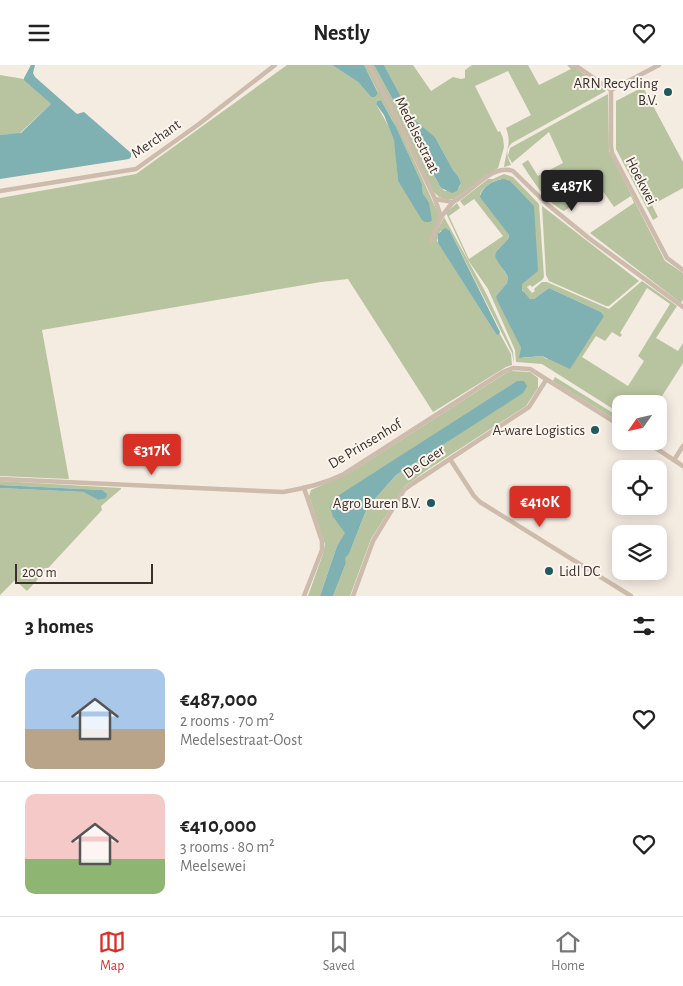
<!DOCTYPE html>
<html lang="en">
<head>
<meta charset="utf-8">
<style>
	body { margin:0; font-family:"Alegreya Sans",sans-serif; background:#f6f6f6; color:#222; height:100vh; display:flex; flex-direction:column; font-size:19px; white-space:nowrap }
	* { box-sizing:border-box; margin:0 }
	p { font-size:16px; color:#767676 }
	.icon { flex:none; width:28px; height:28px; fill:none; stroke:currentColor; stroke-width:2; stroke-linecap:round; stroke-linejoin:round }
	.map { position:relative; height:531px; overflow:hidden }
	.panel { display:flex; flex-direction:column; background:#fff; flex:1 }
	.panel>* { flex:none }
	.needle { width:32px; rotate:236deg }
	.buttons { position:absolute; left:612px; top:330px; display:grid; gap:10px }
	.buttons a { display:grid; place-items:center; width:55px; height:55px; border-radius:10px; background:#fff; box-shadow:0 2px 12px #0003; font-size:25px }
	.scale { position:absolute; left:15px; bottom:12px; width:138px; box-sizing:border-box; padding-left:5px; border:2px solid #3b302b; border-top:0; font-size:14px; line-height:18px; white-space:nowrap; color:#3b302b; -webkit-text-stroke:4px #fbf5ee; paint-order:stroke }
	.price { position:absolute; translate:-50% -42px; padding:0 11px; border-radius:5px; background:#d93025; color:#fff; font-size:16px; line-height:32px; filter:drop-shadow(0 1px 2px #0008) }
	.price::after { content:''; position:absolute; left:50%; top:30px; width:15px; height:11px; margin-left:-8px; background:inherit; clip-path:polygon(0 0,100% 0,50% 100%) }
	.price.current { background:#222; color:#fff }
	ul { padding:0; list-style:none }
	li { display:flex; align-items:center; gap:15px; height:125px; padding:0 25px }
	li+li { border-top:1px solid #e0e0e0 }
	li span { display:grid; place-items:center; flex:none; width:140px; height:100px; border-radius:10px; color:#555 }
	li>.icon { margin-inline-start:auto }
	span .icon { width:60px; height:60px; fill:#fffc; stroke-width:1 }
	li b { font-size:21px }
	h2 { display:flex; justify-content:space-between; align-items:center; height:60px; padding:0 25px; font-size:21px }
	header { display:flex; justify-content:space-between; align-items:center; height:65px; padding:0 25px; background:#fff; font-size:22px; font-weight:700 }
	.tabs { display:flex; justify-content:space-around; align-items:center; height:70px; border-top:1px solid #e0e0e0; background:#fff; font-size:14px; color:#767676 }
	.tabs a { display:grid; justify-items:center; gap:2px }
	.tabs .current { color:#d93025 }
	.map>svg:first-child { display:block }
	.green { fill:#b8c4a0; fill-rule:evenodd }
	.water { fill:#7fb0b2 }
	.lines { fill:none; stroke-linecap:round; stroke-linejoin:round }
	.minor { stroke:#cdbbac; stroke-width:4.5 }
	.poi-dot { fill:#1f5a5e; stroke:#fbf5ee; stroke-width:2 }
	.labels { text-anchor:middle; dominant-baseline:central; stroke-width:4; stroke-linejoin:round; paint-order:stroke }
	.poi-label { font-size:15px; fill:#3b302b; stroke:#fbf5ee; text-anchor:end }
	.street-label { font-size:15px; fill:#3b302b; stroke:#fbf5ee }
</style>
</head>
<body>
<header><svg class="icon" aria-label="menu" viewBox="0 0 24 24"><path d="M4 6h16M4 12h16M4 18h16"/></svg>Nestly<svg class="icon" aria-label="heart" viewBox="0 0 24 24"><path d="M12 20l-8-8c-3-5 5-10 8-4 3-6 11-1 8 4z"/></svg></header>
<div class="map">
<svg width="683" height="531" viewBox="0 0 683 531">
	<rect width="100%" height="100%" fill="#f4ebe1"/>
	<g class="green">
		<path d="M287 0H332L358 17 371 32H375L378 27 364 0H367L399 62 438 148 439 153 436 168 444 152 486 228 513 286 514 299 512 288 450 166H440L437 176 496 269H500L511 289 512 300 506 302 433 347 348 214 321 217 42 265 69 414 0 411V133L136 109ZM381 35 393 56 422 119 423 129 432 155 424 156 398 116 395 77 389 62 376 39 377 36Z"/>
		<path d="M371 0H374L435 112 441 123 445 126 459 123 461 118 458 111 453 105 435 72 412 54 384 0H413L431 26 453 12 461 14 465 13V5L472 0H528L539 20 571 4 567 0H572L606 26 512 78C505 85 507 91 511 100L504 102C506 86 512 78 506 63L531 50 508 6 475 21 498 67 500 66 503 73 504 82 498 103 454 134H445L439 132 433 126Z"/>
		<path d="M0 10 24 14 51 39 19 69 0 70Z"/>
		<path d="M643 22 683 97V123L652 140 658 152 653 155 616 84V36Z"/>
		<path d="M608 29 609 86 665 196 683 208V235L681 238 590 168 634 138 631 131 614 142 600 122 564 146C546 137 533 116 522 99L528 95 538 111 563 98 549 67 512 98 508 91 510 83Z"/>
		<path d="M504 109 513 112 539 139 544 212 542 215 532 222 530 220 527 222 532 228 535 226 534 224 542 217H547L609 244 642 216 677 241 656 273 678 286 683 278V298L657 339H621V349L542 299 516 297 515 285 488 224 468 195 446 148 457 138 460 143 449 151 469 194 503 171 474 134 464 141 460 136 488 114H493ZM501 114 521 222 524 228 530 234H534L549 223 601 247 604 251 547 294 542 291 522 293 521 283 496 231 507 218 508 212 496 194 498 184 506 178 509 170 480 129C484 121 493 116 501 114ZM647 223 670 239 638 291 644 296 628 321 582 292 596 271 605 276 612 267 620 272 622 270 620 268Z"/>
		<path d="M542 141 639 216 609 241H606L549 216 546 210Z"/>
		<path d="M511 306 530 307 538 313V323L526 341 427 405 404 422 371 474 350 531H333L346 498 344 493 349 489 367 443 396 410 456 371 517 316 449 361 333 452 346 468 337 481 320 531H308L323 489 325 479 309 431 311 425 351 407 506 308Z"/>
		<path d="M555 312 621 353V358L553 316Z"/>
		<path d="M0 416 121 423V424L101 441 102 445 27 526 15 515 0 530V423L83 427 101 435 102 425 0 420Z"/>
	</g>
	<g class="water">
		<path d="M31 0H35L33 8 35 12 77 49 84 47 131 88V92L129 94 0 114V70L21 68 51 39 24 15V13Z"/>
		<path d="M332 0H364L378 28 375 32H371L358 17Z"/>
		<path d="M374 0H384L412 53 435 72 453 105 458 111 461 118 457 126 452 128 441 123Z"/>
		<path d="M381 35 396 62 422 119 423 129 429 138 432 155 430 157H425L422 155 398 116 394 75 384 50 376 39 377 36Z"/>
		<path d="M504 114 510 116 534 141 538 206 522 219V225L530 234H534L549 223 601 247 604 251 570 304 542 291 519 293 521 283 497 235 496 231 507 218 508 212C505 206 499 200 496 194 492 184 508 180 509 170L480 132C482 121 494 115 504 114Z"/>
		<path d="M445 163 450 166 500 267 499 270 496 269 438 178V169Z"/>
		<path d="M517 316H524L527 321 523 328 396 410 367 443 349 489 345 493 346 498 333 531H320L337 481 345 468 333 452 330 441 336 432Z"/>
		<path d="M0 420 102 425 107 429 106 433 99 435 83 427 0 423Z"/>
	</g>
	<g class="lines">
		<g class="minor">
			<path d="M369 0 402 64 435 134 441 152"/>
			<path d="M575 0 611 25"/>
			<path d="M611 25V81L612 88 667 193 683 205"/>
			<path d="M611 25 659 0"/>
			<path d="M0 126 136 104 199 59 275 0"/>
			<path d="M435 134 453 137C471 128 492 98 513 106L547 139 590 174 683 242"/>
			<path d="M431 176 441 152 453 137"/>
			<path d="M645 376 683 401"/>
			<path d="M450 394 474 431 480 437 631 531"/>
			<path d="M674 395 683 381"/>
			<path d="M0 414 283 427C305 423 324 419 344 409L503 307 513 303 530 304 621 361"/>
			<path d="M304 531 322 485V476L304 423"/>
			<path d="M353 531 373 476 404 425 412 419 529 342 546 315"/>
		</g>
	</g>
	<g class="poi-dot">
		<circle cx="668" cy="27" r="5"/>
		<circle cx="595" cy="365" r="5"/>
		<circle cx="431" cy="438" r="5"/>
		<circle cx="549" cy="506" r="5"/>
	</g>
	<g class="labels">
		<g class="poi-label">
			<text x="658" y="18">ARN Recycling<tspan x="658" dy="17">B.V.</tspan></text>
			<text x="585" y="365">A-ware Logistics</text>
			<text x="421" y="438">Agro Buren B.V.</text>
			<text x="559" y="506" text-anchor="start">Lidl DC</text>
		</g>
		<g class="street-label">
			<text transform="translate(417 70) rotate(64)">Medelsestraat</text>
			<text transform="translate(156 74) rotate(-35)">Merchant</text>
			<text transform="translate(641 116) rotate(63)">Hoekwei</text>
			<text transform="translate(365 379) rotate(-31)">De Prinsenhof</text>
			<text transform="translate(424 397) rotate(-35)">De Geer</text>
		</g>
	</g>
</svg>
<div class="buttons">
<a><svg class="needle" viewBox="-14 -14 28 28"><path d="M0-13l5 13h-10z" fill="#e53935"/><path d="M0 13l5-13h-10z" fill="#767676"/></svg></a>
<a><svg class="icon" aria-label="locate" viewBox="0 0 24 24"><circle cx="12" cy="12" r="6"/><path d="M12 2v4M12 18v4M2 12h4M18 12h4"/></svg></a>
<a><svg class="icon" aria-label="layers" viewBox="0 0 24 24"><path d="M12 4l9 5-9 5-9-5zM3 14l9 5 9-5"/></svg></a>
</div>
<div class="scale">200 m</div>
<b class="price current" style="left:572px;top:147px">€487K</b>
<b class="price" style="left:152px;top:411px">€317K</b>
<b class="price" style="left:540px;top:463px">€410K</b>
</div>
<section class="panel">
<h2>3 homes<svg class="icon" aria-label="filters" viewBox="0 0 24 24"><path d="M4 7h16M4 17h16"/><circle cx="9" cy="7" r="2"/><circle cx="15" cy="17" r="2"/></svg></h2>
<ul>
<li><span style="background:linear-gradient(#a9c7e8 60%,#b9a48a 0)"><svg class="icon" aria-label="home" viewBox="0 0 24 24"><path d="M3 11l9-7 9 7M6 9v11h12V9"/></svg></span><div><b>€487,000</b><p>2 rooms · 70 m²</p><p>Medelsestraat-Oost</p></div><svg class="icon" aria-label="heart" viewBox="0 0 24 24"><path d="M12 20l-8-8c-3-5 5-10 8-4 3-6 11-1 8 4z"/></svg></li>
<li><span style="background:linear-gradient(#f6c9c9 65%,#8fb573 0)"><svg class="icon" aria-label="home" viewBox="0 0 24 24"><path d="M3 11l9-7 9 7M6 9v11h12V9"/></svg></span><div><b>€410,000</b><p>3 rooms · 80 m²</p><p>Meelsewei</p></div><svg class="icon" aria-label="heart" viewBox="0 0 24 24"><path d="M12 20l-8-8c-3-5 5-10 8-4 3-6 11-1 8 4z"/></svg></li>
</ul>
</section>
<nav class="tabs">
<a class="current"><svg class="icon" aria-label="map" viewBox="0 0 24 24"><path d="M3 6l6-2 6 2 6-2v14l-6 2-6-2-6 2zM9 4v14M15 6v14"/></svg>Map</a>
<a><svg class="icon" aria-label="saved" viewBox="0 0 24 24"><path d="M7 4h10v16l-5-4-5 4z"/></svg>Saved</a>
<a><svg class="icon" aria-label="home" viewBox="0 0 24 24"><path d="M3 11l9-7 9 7M6 9v11h12V9"/></svg>Home</a>
</nav>
</body>
</html>
